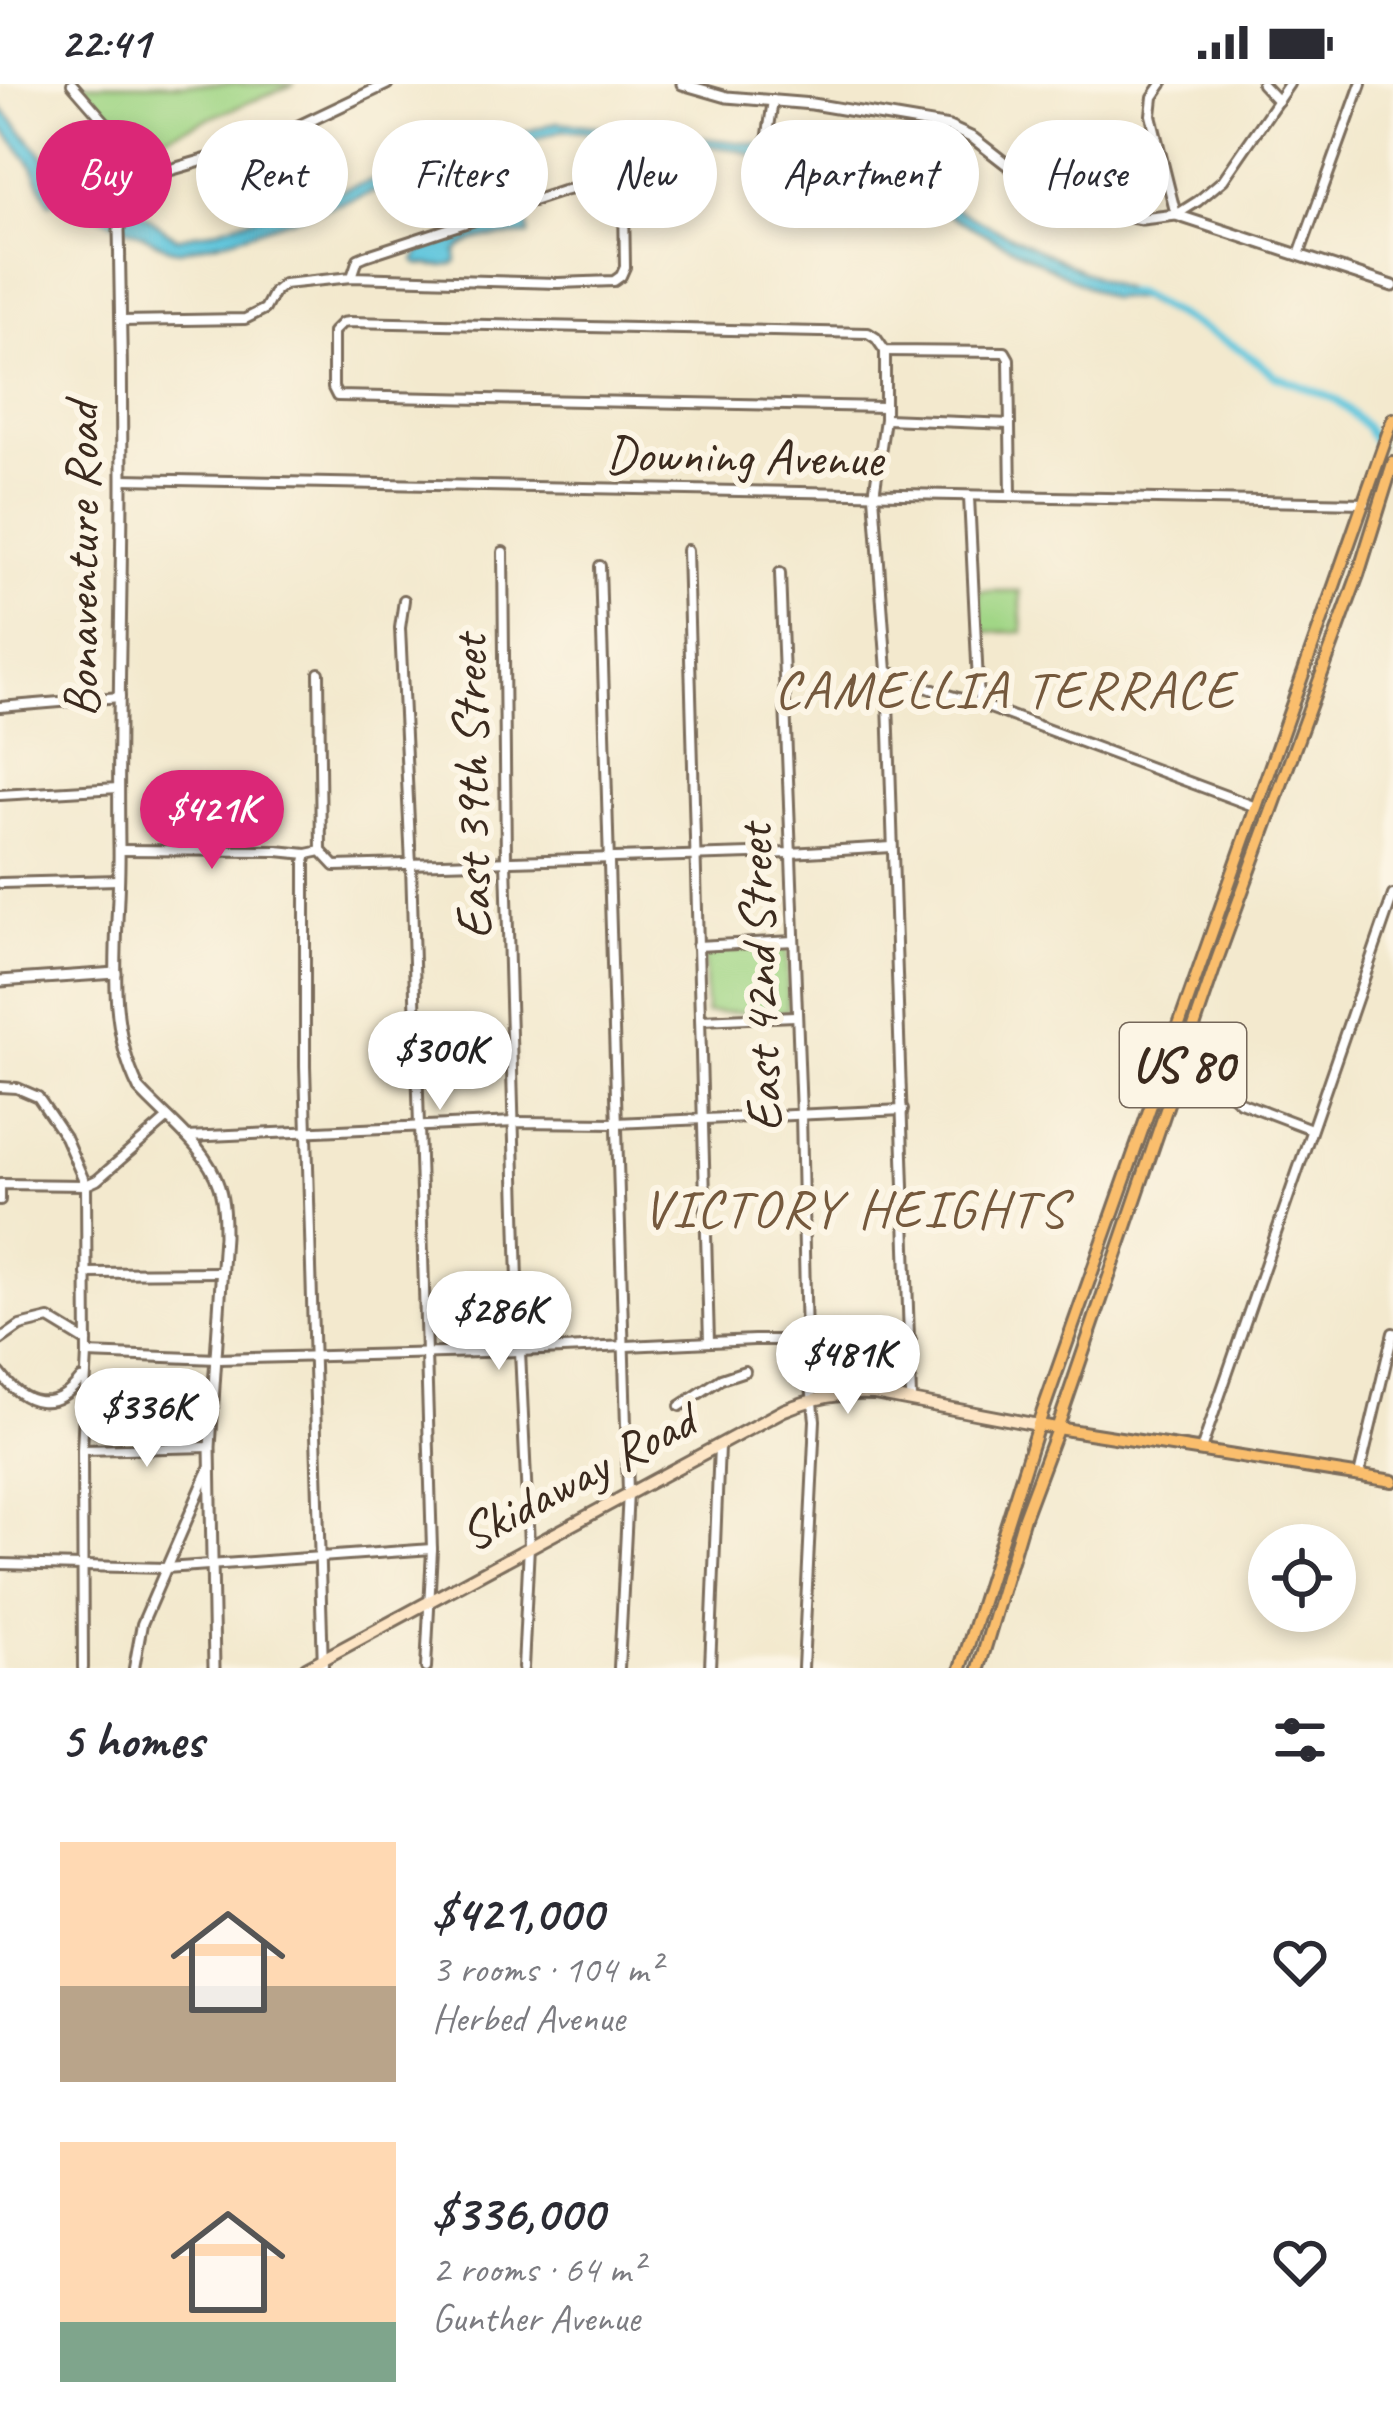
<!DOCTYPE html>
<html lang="en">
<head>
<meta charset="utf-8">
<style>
	body { margin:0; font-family:Caveat,sans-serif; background:#f2f2f3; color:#2b2b33; height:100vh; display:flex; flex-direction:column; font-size:45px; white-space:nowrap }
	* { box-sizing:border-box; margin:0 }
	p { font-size:39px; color:#7c7c81 }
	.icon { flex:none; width:66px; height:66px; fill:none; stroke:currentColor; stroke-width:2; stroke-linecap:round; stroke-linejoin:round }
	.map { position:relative; height:1584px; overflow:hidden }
	.details { display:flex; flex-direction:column; background:#fff; flex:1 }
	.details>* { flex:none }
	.top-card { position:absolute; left:36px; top:36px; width:1323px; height:108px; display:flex; gap:24px }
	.controls { position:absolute; left:1248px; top:1440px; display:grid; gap:24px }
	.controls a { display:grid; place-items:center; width:108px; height:108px; border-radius:50%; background:#fff; box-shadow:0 6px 18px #0003; font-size:60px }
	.price { position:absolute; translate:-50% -102px; padding:0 27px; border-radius:42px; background:#fff; color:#222; font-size:39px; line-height:78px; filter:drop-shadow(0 3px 6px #0008) }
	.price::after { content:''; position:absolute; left:50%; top:72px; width:36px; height:27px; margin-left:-18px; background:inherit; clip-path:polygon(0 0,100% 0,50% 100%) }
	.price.current { background:#db2777; color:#fff }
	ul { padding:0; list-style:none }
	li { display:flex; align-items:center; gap:36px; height:300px; padding:0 60px }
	li span { display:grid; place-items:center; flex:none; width:336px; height:240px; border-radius:0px; color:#555 }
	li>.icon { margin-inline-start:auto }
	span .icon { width:144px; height:144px; fill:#fffc; stroke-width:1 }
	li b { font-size:51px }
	h2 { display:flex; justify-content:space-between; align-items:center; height:144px; padding:0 60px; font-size:51px }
	.tag { padding:0 42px; border-radius:54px; background:#fff; box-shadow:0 6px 18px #0003; font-size:42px; line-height:108px }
	.tag.current { background:#db2777; color:#fff }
	.status { display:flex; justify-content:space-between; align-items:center; height:84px; padding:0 60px; background:#fff; direction:ltr }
	.status svg { height:33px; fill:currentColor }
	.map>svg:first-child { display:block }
	.green { fill:#a1d686; stroke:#6e8052; stroke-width:3 }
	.water { fill:#60c6dd; stroke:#4e787e; stroke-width:3 }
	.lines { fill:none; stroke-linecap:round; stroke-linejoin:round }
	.canal { stroke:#60c6dd; stroke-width:8 }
	.minor-casing { stroke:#7b6d5c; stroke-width:14 }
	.tertiary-casing { stroke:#7b6d5c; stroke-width:15 }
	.secondary-casing { stroke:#7b6d5c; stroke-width:16 }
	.primary-casing { stroke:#7b6d5c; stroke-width:16 }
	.minor { stroke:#fff; stroke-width:8 }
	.tertiary { stroke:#fff; stroke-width:9 }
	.secondary { stroke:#fde5c5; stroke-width:10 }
	.primary { stroke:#fabe6d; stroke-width:10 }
	.labels { text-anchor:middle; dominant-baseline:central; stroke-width:12; stroke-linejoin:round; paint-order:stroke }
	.shield { fill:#fcf5e5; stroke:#75675a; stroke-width:3 }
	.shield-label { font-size:48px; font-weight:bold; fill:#3b2a1e }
	.street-label { font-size:51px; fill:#3b2a1e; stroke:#fcf5e5 }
	.neighbourhood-label { font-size:54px; letter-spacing:3px; fill:#75593d; stroke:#fcf5e5 }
</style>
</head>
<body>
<div class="status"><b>22:41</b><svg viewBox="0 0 49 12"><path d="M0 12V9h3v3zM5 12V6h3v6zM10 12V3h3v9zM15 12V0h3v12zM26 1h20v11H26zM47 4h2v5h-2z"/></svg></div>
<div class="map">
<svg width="1393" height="1584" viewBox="0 0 1393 1584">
	<rect width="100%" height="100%" fill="#fcf5e5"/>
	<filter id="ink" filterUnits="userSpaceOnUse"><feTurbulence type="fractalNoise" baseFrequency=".00833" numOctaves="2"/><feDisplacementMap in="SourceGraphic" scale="24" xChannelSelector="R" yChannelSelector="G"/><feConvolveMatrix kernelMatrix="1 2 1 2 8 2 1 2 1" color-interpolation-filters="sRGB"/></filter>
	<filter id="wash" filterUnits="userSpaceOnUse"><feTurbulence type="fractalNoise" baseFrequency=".004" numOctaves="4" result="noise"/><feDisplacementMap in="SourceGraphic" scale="48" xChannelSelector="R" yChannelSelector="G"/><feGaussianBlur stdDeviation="2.7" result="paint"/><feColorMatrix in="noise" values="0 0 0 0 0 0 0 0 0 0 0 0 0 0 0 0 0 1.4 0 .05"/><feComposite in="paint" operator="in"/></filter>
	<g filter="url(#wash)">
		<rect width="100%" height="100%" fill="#f3e9ce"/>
		<g class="green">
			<path d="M81 0H295L128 67 94 14Z"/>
			<path d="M979 507H1020L1023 548H981Z"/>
			<path d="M787 863 788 927 706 929 704 867Z"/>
		</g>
		<g class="water">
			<path d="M0 22 49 78 89 99 113 120 133 122 176 154 210 147 557 38 843 70 1105 198 1135 209 1212 252 1139 215 1109 214 860 85 829 75H761L740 66 679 58 564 46 234 154 179 167 169 165 141 150 61 116 49 119 31 80 0 41Z"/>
			<path d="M518 135H527L528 151C504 154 472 148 456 168L457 178C446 185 430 181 417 180L415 177 421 166Z"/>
		</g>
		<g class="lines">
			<path class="canal" d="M1127 208 1135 209 1242 266 1276 292 1337 316 1364 341 1377 361"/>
		</g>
	</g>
	<g filter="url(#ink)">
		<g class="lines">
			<g class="minor-casing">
				<g id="minor">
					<path d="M72 0 106 39 121 71 130 104"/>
					<path d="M1162 0 1153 13 1151 31 1176 131 1198 117 1223 96 1289 0"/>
					<path d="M1262 0 1278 17"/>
					<path d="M765 93 764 78 773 16"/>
					<path d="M1299 171 1361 0"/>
					<path d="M121 237 245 235 265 225 274 208 284 200 352 193 358 175 365 172 563 107C583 102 613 100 624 120L625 183 621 192 614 197 558 199 352 193"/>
					<path d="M885 267V335L874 411 887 587 911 1315"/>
					<path d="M884 323 337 312 333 304V248L342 239 349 238 868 249 876 254 885 267 1005 268 1009 275 1011 411"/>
					<path d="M886 335 1010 340"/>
					<path d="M122 395 1365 419"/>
					<path d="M969 413 979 620"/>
					<path d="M687 466 709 1258"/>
					<path d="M503 468 506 777 520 1267 529 1461 523 1584"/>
					<path d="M600 482 628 1408 619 1584"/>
					<path d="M780 489 801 1030 806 1258 815 1336 803 1584"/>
					<path d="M404 516 400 544 411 781 432 1465 426 1584"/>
					<path d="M887 587 941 609 979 620 1256 723"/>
					<path d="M319 589 321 767"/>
					<path d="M0 623 120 613"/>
					<path d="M0 711 118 704"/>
					<path d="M119 766 277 767 307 770 321 767 335 782 790 769 892 763"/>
					<path d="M307 770 305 778V982L323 1584"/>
					<path d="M0 799 119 796"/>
					<path d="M697 862 794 857"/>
					<path d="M701 936 795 932"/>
					<path d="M1180 989 1231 1010 1240 1018 1311 1045"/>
					<path d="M0 1003 17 1004 38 1013 65 1053 86 1101 87 1270 82 1366 83 1584"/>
					<path d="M187 1053 515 1038 616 1039 903 1026"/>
					<path d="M0 1116V1100L86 1101 97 1096 166 1036"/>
					<path d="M86 1189 221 1188"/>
					<path d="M0 1256 20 1242 49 1235 87 1258"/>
					<path d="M87 1270 217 1275 520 1267 754 1256H911"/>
					<path d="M0 1289C24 1322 54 1329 81 1295"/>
					<path d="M680 1322 721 1295 745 1287"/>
					<path d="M82 1366 210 1363"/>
					<path d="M1201 1366 1393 811"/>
					<path d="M1359 1391 1393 1249"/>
					<path d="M0 1480 166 1484 432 1465"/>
					<path d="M134 1584 142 1540 210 1383"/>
					<path d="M710 1584 719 1362"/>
				</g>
			</g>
			<g class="tertiary-casing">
				<g id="tertiary">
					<path d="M682 0 727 13 812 20 949 43 973 54 1009 82 1055 110 1087 126 1142 135 1176 131 1393 202"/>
					<path d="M0 897 116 889"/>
					<path d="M214 1584 210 1363 224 1152C224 1135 224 1119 219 1103 207 1063 166 1035 139 1005 101 930 121 842 119 761 117 639 122 517 122 394 122 312 121 229 119 146 123 122 122 110 142 94L263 59 387 0"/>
				</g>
			</g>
			<g class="secondary-casing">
				<path id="secondary" d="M306 1584 784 1326C814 1314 841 1308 874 1310L1038 1341"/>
			</g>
			<g class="primary-casing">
				<g id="primary">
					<path d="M1038 1341 1393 1397"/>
					<path d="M961 1584 1038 1341 1393 335"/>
					<path d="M979 1584 1024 1433 1057 1345 1217 876 1358 491 1393 379"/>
				</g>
			</g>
			<use href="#minor" class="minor"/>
			<use href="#tertiary" class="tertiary"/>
			<use href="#secondary" class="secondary"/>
			<use href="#primary" class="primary"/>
		</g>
	</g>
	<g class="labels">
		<rect class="shield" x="1120" y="939" width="126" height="84" rx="9"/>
		<g class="shield-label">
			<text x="1183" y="981">US 80</text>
		</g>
		<g class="street-label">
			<text transform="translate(744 372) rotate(1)">Downing Avenue</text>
			<text transform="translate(81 476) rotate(-90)">Bonaventure Road</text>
			<text transform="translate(471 703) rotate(-91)">East 39th Street</text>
			<text transform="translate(759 894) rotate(-92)">East 42nd Street</text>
			<text transform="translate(577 1393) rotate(-28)">Skidaway Road</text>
		</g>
		<g class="neighbourhood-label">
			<text x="1005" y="605">CAMELLIA TERRACE</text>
			<text x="855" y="1124">VICTORY HEIGHTS</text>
		</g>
	</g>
</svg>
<div class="controls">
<a><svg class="icon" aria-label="locate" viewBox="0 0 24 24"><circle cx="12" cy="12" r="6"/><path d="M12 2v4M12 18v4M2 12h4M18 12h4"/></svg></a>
</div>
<b class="price current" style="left:212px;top:788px">$421K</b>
<b class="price" style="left:440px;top:1029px">$300K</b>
<b class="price" style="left:499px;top:1289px">$286K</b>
<b class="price" style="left:848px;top:1333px">$481K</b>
<b class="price" style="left:147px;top:1386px">$336K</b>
<div class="top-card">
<a class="tag current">Buy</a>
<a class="tag">Rent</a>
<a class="tag">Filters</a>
<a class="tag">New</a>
<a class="tag">Apartment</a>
<a class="tag">House</a>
</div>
</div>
<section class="details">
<h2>5 homes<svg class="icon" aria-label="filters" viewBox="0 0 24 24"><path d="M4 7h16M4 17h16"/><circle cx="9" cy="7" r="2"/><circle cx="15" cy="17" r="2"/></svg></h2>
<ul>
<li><span style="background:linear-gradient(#ffd9b3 60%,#b9a48a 0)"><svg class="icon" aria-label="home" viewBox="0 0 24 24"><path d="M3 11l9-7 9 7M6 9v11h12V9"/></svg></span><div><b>$421,000</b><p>3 rooms · 104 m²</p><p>Herbed Avenue</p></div><svg class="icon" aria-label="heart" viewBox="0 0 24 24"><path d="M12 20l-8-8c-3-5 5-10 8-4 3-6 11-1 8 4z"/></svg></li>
<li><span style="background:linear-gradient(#ffd9b3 75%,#7fa58c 0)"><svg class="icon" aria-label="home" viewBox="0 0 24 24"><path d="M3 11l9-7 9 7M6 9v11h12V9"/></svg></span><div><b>$336,000</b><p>2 rooms · 64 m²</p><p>Gunther Avenue</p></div><svg class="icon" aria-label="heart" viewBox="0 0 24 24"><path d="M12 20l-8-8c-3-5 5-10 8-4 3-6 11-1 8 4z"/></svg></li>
</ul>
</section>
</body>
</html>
